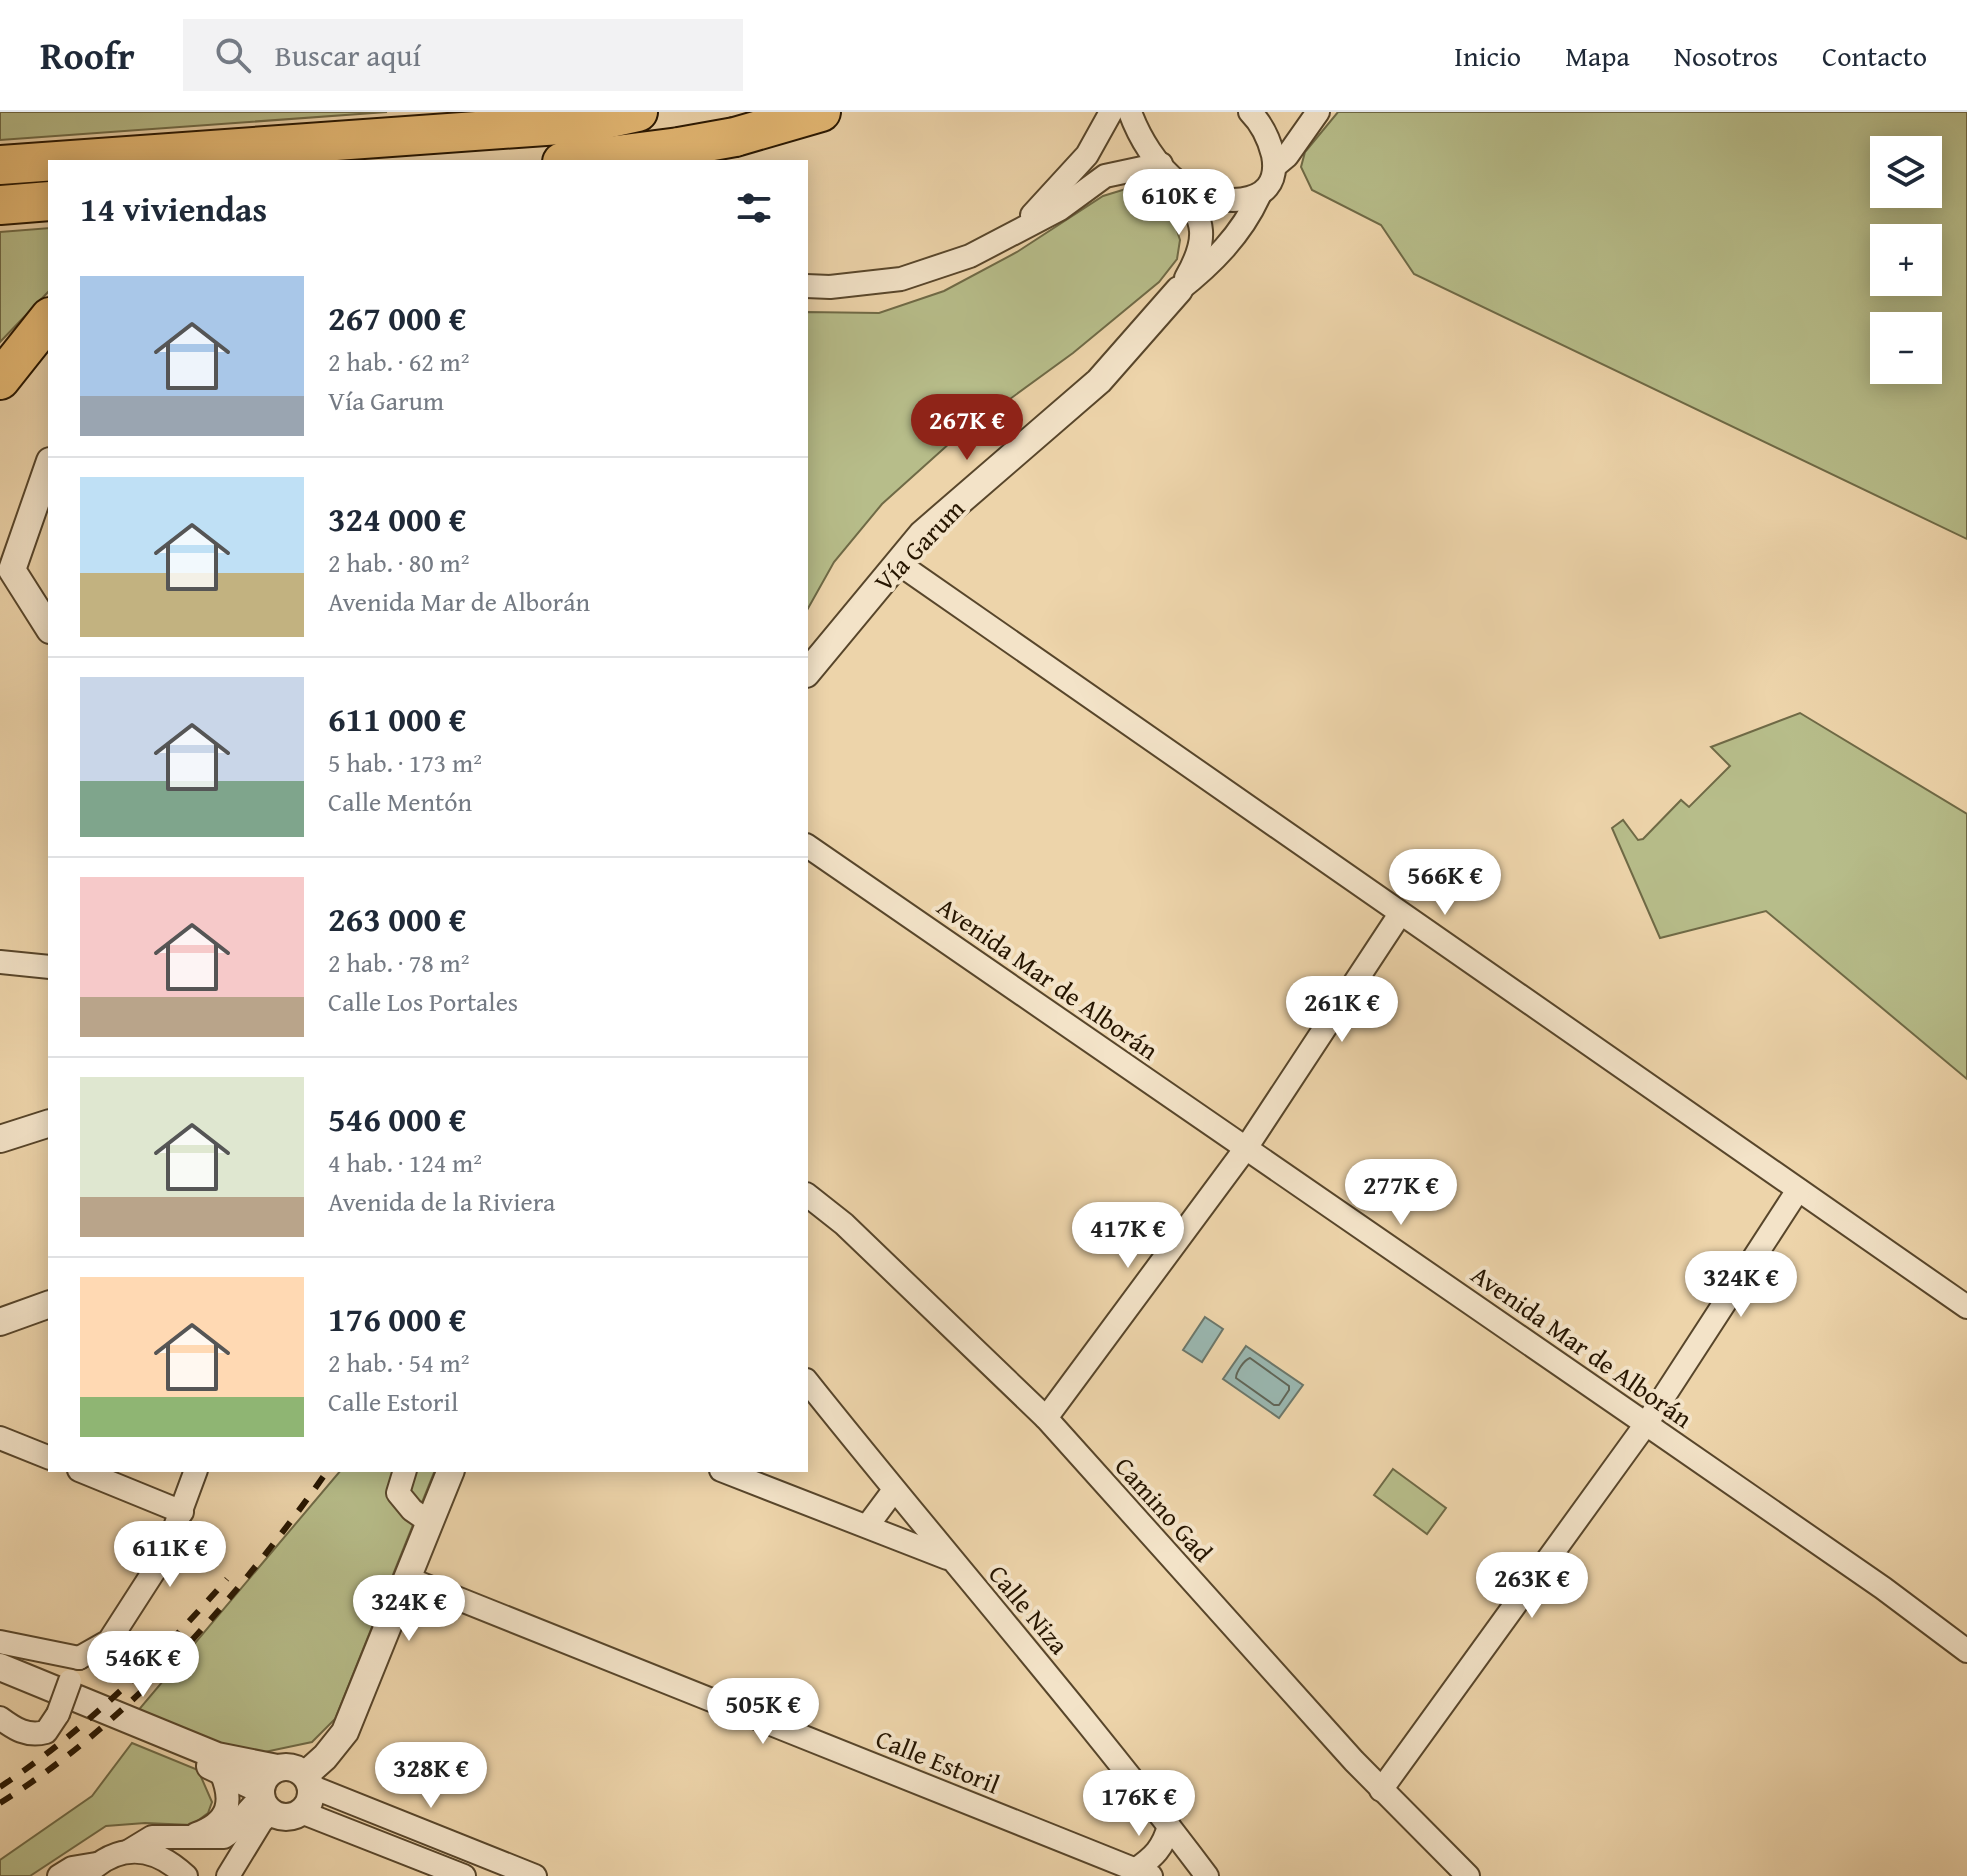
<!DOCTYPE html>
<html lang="es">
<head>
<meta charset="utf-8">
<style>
	body { margin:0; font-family:"Gentium Book Plus",serif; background:#f2f2f3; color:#1f2937; height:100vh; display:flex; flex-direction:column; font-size:30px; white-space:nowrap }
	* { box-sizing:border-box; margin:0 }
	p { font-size:26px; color:#747a83 }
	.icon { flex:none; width:44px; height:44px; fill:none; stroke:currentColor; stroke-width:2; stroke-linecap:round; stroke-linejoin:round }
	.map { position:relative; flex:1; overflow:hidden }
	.details { position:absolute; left:48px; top:48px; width:760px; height:1312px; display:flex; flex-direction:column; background:#fff; border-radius:0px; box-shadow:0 4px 20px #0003 }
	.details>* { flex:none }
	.tools { position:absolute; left:1870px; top:24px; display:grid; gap:16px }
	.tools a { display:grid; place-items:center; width:72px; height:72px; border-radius:0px; background:#fff; box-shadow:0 4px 20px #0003; font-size:40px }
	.price { position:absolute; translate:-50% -68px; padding:0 18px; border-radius:28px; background:#fff; color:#222; font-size:26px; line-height:52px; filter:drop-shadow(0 2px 4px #0008) }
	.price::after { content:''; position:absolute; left:50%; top:48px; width:24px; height:18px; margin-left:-12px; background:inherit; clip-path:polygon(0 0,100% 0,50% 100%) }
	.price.active { background:#8f2418; color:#fff }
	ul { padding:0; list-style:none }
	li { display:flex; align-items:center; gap:24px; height:200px; padding:0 32px }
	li+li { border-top:2px solid #e0e1e3 }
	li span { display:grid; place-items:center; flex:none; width:224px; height:160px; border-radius:0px; color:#555 }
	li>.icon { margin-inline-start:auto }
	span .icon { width:96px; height:96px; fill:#fffc; stroke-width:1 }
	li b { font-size:34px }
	h2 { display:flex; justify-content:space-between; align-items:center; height:96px; padding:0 32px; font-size:34px }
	header { display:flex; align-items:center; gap:48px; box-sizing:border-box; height:112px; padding:0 40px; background:#fff; border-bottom:2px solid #e0e1e3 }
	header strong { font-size:38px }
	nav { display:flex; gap:44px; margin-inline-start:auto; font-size:28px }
	.search { width:560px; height:72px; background:#f2f2f3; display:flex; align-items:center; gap:20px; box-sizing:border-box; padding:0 28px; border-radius:0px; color:#747a83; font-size:30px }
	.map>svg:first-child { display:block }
	.green { fill:#b7bd8a; stroke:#6f6a46; stroke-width:2; fill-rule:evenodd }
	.water { fill:#9ab7b0; stroke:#6c776a; stroke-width:2 }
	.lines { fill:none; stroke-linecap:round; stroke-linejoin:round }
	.shore { stroke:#606658; stroke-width:2 }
	.minor-casing { stroke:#58462b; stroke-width:26 }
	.tertiary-casing { stroke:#58462b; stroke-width:30 }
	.motorway-casing { stroke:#271601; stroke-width:42 }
	.minor { stroke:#f3e3c8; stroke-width:22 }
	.tertiary { stroke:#f3e3c8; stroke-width:26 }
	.motorway { stroke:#e6ba75; stroke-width:38 }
	.rail { stroke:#271601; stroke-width:6; stroke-dasharray:14 14; stroke-linecap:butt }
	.minor-bridge-casing { stroke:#58462b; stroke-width:26; stroke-linecap:butt }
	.motorway-bridge-casing { stroke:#271601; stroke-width:42; stroke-linecap:butt }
	.minor-bridge { stroke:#f3e3c8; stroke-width:22 }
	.motorway-bridge { stroke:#e6ba75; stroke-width:38 }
	.labels { text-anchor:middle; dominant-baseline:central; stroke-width:8; stroke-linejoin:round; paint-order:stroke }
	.street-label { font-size:26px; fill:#271601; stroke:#f3e3c8 }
</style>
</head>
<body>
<header>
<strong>Roofr</strong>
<div class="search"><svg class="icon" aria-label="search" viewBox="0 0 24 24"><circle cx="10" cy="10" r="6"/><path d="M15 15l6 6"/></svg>Buscar aquí</div>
<nav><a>Inicio</a><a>Mapa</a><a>Nosotros</a><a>Contacto</a></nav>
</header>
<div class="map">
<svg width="1967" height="1764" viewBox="0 0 1967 1764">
	<rect width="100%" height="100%" fill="#edd4aa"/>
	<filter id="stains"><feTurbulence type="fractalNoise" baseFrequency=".0025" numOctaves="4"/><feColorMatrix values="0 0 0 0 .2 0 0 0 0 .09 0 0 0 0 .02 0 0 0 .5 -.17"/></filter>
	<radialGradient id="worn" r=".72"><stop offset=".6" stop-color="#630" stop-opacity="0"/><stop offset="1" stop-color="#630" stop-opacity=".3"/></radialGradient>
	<g class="green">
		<path d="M0 0H387L0 28Z"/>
		<path d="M1338 0H1967V427L1414 162 1381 113 1312 78 1301 55 1305 40ZM1884 38H1928V82H1884ZM1884 126H1928V170H1884ZM1884 214H1928V258H1884Z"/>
		<path d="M1129 76 1153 83 1172 103 1180 128 1177 147 1159 170 1073 241 951 330 882 392 834 450 806 500V200L879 201 944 179 1017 140 1103 84Z"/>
		<path d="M50 116V178L0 230V120Z"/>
		<path d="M1800 601 1967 702V967L1766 799 1660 826 1612 716 1623 708 1638 728 1643 727 1681 688 1689 695 1730 654 1711 635Z"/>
		<path d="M1393 1357 1446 1396 1427 1422 1374 1383Z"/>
		<path d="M341 1358H435L335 1607 312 1630 250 1643 136 1601Z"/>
		<path d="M132 1631 198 1658 212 1690 208 1701 192 1713 145 1711 106 1714 30 1764H0V1748L92 1684Z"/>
	</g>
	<g class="water">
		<path d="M1205 1205 1223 1217 1202 1250 1183 1238Z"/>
		<path d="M1246 1234 1303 1273 1279 1306 1223 1267Z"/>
	</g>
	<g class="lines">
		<path class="shore" d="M1250 1246 1289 1274V1278L1279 1293H1274L1236 1266C1236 1260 1244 1248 1250 1246Z"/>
		<g class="minor-casing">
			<g id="minor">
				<path d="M1130 0C1139 25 1157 55 1179 71 1210 94 1284 101 1273 43 1269 27 1262 12 1250 0"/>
				<path d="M1275 54 1287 44 1318 0"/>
				<path d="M1180 74C1206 110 1208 127 1186 166"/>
				<path d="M1032 103 1087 43 1111 0"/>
				<path d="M806 174 830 175 901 167 970 144 1060 97 1105 64 1161 52"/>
				<path d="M1179 178C1212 152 1241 123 1259 84"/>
				<path d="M898 451 1967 1195"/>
				<path d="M806 733 1646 1312 1883 1476 1967 1539"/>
				<path d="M0 850 50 855"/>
				<path d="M806 1082 844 1112 1046 1306 1354 1649 1468 1764"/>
				<path d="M806 1268C938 1434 1079 1594 1207 1764"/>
				<path d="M1046 1306 1246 1036 1400 802"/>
				<path d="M0 1326 50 1346"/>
				<path d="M79 1358 182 1400"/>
				<path d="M405 1358 398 1381 412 1398 431 1411"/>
				<path d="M721 1358 947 1446"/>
				<path d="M868 1413 894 1378"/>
				<path d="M409 1467 1151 1764"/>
				<path d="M0 1530 79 1546"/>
				<path d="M79 1546 109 1529 165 1442 196 1358"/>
				<path d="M0 1606C15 1617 27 1625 46 1620L58 1602"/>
				<path d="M310 1674 535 1764"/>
				<path d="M1381 1678 1646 1312 1798 1078"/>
				<path d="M301 1700 464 1764"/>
				<path d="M196 1722C230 1710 234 1689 220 1658"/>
				<path d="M129 1739 152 1725H224C240 1715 245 1697 262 1686"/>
				<path d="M1135 1758C1154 1745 1163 1736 1169 1714"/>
				<path d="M59 1764 72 1756 96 1752"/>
				<path d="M85 1764C118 1730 153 1733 186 1764"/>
				<path d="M228 1764 261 1710 271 1700"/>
			</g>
		</g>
		<g class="tertiary-casing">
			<g id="tertiary">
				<path d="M50 349 12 458 50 518"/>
				<path d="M806 562 922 422 1099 269 1179 178"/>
				<path d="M0 1027 50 1011"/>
				<path d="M0 1210 50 1192"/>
				<path d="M0 1555 217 1644 277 1656"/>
				<path d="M210 1654 261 1678"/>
				<circle cx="286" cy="1680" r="25"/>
				<path d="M305 1663 325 1645 345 1620 451 1358"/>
			</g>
		</g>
		<g class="motorway-casing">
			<g id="motorway">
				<path d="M735 25 821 0"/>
				<path d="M562 50 679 35"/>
				<path d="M0 53 588 11 638 0"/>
				<path d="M0 93 50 89"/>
				<path d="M0 268 50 205"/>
			</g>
		</g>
		<use href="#minor" class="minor"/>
		<use href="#tertiary" class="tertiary"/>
		<use href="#motorway" class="motorway"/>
		<g class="rail">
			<path d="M701 50 715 0"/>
			<path d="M715 50 729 0"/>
			<path d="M0 1675C86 1618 159 1545 227 1467"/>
			<path d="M0 1691C130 1610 241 1482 328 1358"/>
		</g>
		<g class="minor-bridge-casing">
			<path id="minor-bridge" d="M58 1602 70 1569"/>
		</g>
		<g class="motorway-bridge-casing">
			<path id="motorway-bridge" d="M679 35 735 25"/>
		</g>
		<use href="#minor-bridge" class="minor-bridge"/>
		<use href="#motorway-bridge" class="motorway-bridge"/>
	</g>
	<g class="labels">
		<g class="street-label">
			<text transform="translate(919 433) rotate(-46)">Vía Garum</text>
			<text transform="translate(1048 866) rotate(35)">Avenida Mar de Alborán</text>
			<text transform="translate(1582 1234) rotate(35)">Avenida Mar de Alborán</text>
			<text transform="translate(1164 1397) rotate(48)">Camino Gad</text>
			<text transform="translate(1029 1497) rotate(50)">Calle Niza</text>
			<text transform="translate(938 1649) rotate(22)">Calle Estoril</text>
		</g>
	</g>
	<rect width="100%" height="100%" filter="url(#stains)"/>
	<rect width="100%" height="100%" fill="url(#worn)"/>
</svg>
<div class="tools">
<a><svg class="icon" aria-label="layers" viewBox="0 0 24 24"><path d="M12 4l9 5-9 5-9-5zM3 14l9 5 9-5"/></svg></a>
<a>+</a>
<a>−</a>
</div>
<b class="price" style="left:1179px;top:125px">610K €</b>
<b class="price active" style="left:967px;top:350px">267K €</b>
<b class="price" style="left:1445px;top:805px">566K €</b>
<b class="price" style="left:1342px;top:932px">261K €</b>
<b class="price" style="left:1401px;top:1115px">277K €</b>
<b class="price" style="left:1128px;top:1158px">417K €</b>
<b class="price" style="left:1741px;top:1207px">324K €</b>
<b class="price" style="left:170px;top:1477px">611K €</b>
<b class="price" style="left:1532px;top:1508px">263K €</b>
<b class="price" style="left:409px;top:1531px">324K €</b>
<b class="price" style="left:143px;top:1587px">546K €</b>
<b class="price" style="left:763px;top:1634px">505K €</b>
<b class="price" style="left:431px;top:1698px">328K €</b>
<b class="price" style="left:1139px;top:1726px">176K €</b>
<section class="details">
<h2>14 viviendas<svg class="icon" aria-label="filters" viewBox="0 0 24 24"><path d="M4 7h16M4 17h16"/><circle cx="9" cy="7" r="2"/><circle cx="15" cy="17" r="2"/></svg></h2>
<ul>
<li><span style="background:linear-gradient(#a9c7e8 75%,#9aa5b1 0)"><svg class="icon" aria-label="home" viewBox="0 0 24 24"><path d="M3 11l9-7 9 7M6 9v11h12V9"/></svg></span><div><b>267 000 €</b><p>2 hab. · 62 m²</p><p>Vía Garum</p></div></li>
<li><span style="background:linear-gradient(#bfe0f5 60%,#c2b280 0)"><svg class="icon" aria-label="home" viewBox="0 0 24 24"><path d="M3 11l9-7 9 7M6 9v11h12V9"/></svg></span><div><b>324 000 €</b><p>2 hab. · 80 m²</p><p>Avenida Mar de Alborán</p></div></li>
<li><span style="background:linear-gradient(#c9d6e8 65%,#7fa58c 0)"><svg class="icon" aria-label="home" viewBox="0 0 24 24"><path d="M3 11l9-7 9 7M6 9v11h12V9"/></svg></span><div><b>611 000 €</b><p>5 hab. · 173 m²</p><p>Calle Mentón</p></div></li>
<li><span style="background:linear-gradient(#f6c9c9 75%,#b9a48a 0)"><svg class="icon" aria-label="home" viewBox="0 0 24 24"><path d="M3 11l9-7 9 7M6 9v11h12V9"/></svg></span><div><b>263 000 €</b><p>2 hab. · 78 m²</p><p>Calle Los Portales</p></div></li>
<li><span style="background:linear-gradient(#dfe7d0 75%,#b9a48a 0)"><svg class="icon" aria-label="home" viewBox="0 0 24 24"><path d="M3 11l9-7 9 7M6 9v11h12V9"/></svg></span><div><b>546 000 €</b><p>4 hab. · 124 m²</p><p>Avenida de la Riviera</p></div></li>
<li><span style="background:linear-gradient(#ffd9b3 75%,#8fb573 0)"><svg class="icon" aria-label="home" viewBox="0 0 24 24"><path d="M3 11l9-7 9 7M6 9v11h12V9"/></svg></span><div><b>176 000 €</b><p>2 hab. · 54 m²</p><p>Calle Estoril</p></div></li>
</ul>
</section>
</div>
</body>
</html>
